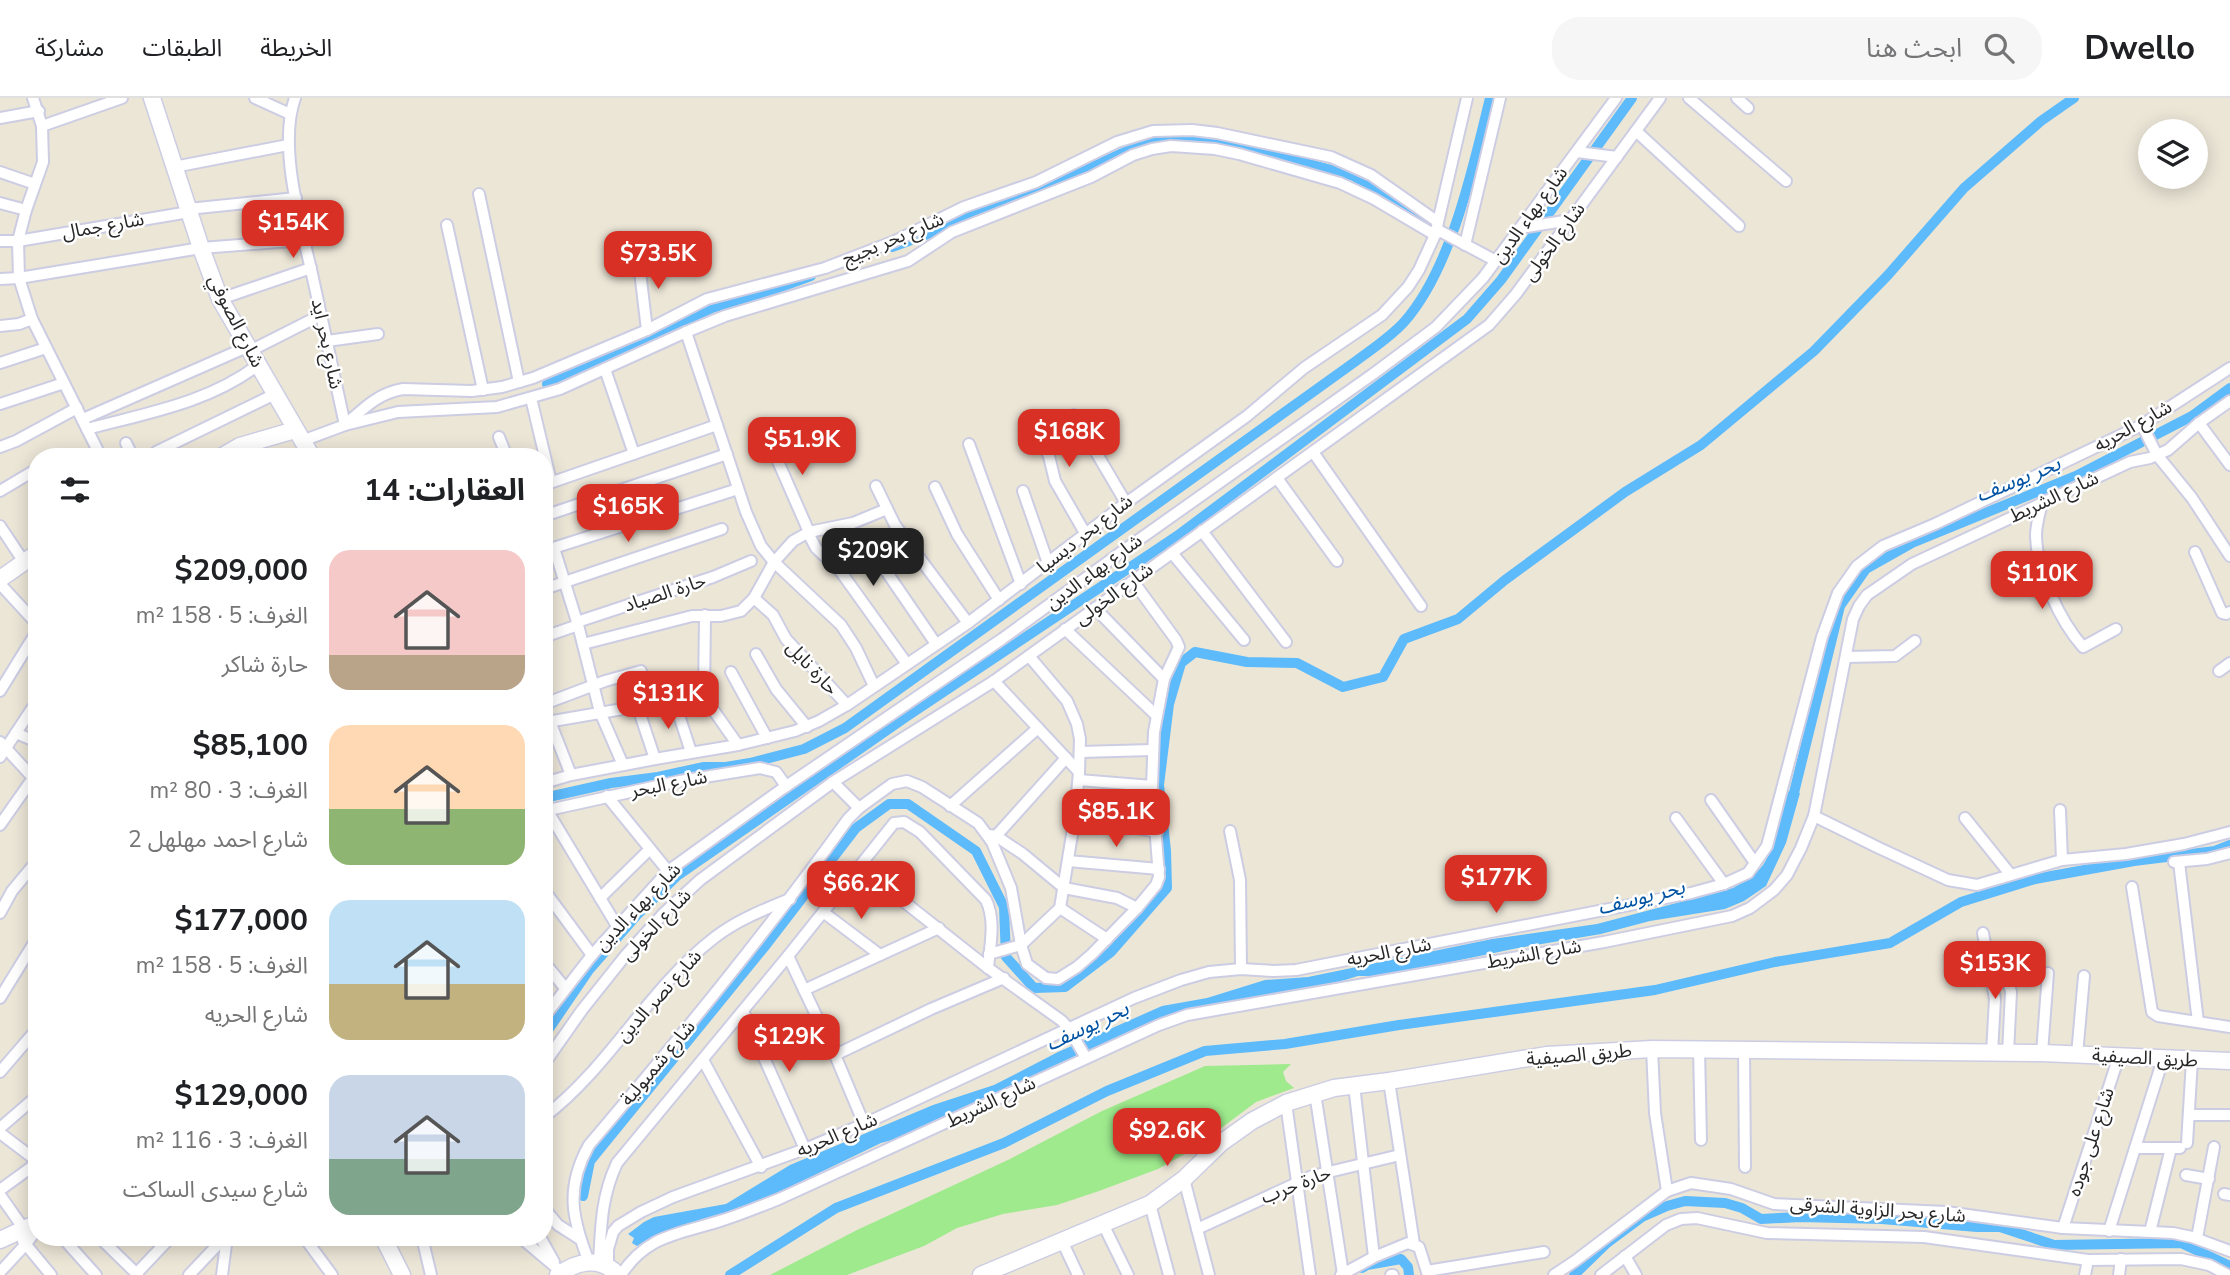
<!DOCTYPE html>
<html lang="ar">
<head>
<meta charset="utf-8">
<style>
	body { margin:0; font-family:"Nunito Sans","Noto Sans Arabic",sans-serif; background:#f6f6f6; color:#202124; direction:rtl; height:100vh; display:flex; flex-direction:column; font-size:26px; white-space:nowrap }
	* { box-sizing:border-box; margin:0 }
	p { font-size:23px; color:#757577 }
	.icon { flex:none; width:38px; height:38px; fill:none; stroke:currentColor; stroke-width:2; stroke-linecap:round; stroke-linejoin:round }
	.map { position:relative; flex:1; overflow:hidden; direction:ltr }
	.side { position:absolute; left:28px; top:350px; width:525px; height:798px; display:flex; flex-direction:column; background:#fff; border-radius:28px; box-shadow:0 4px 18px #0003; direction:rtl }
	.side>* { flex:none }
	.controls { position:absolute; left:2138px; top:21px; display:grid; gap:14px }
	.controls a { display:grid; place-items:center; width:70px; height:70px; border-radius:50%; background:#fff; box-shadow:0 4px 18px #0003; font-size:35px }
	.price { position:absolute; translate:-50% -60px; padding:0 16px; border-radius:14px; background:#d93025; color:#fff; font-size:23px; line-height:46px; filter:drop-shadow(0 2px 4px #0008) }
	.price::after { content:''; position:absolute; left:50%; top:42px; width:21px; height:16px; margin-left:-10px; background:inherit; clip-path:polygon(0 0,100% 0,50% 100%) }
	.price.on { background:#222; color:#fff }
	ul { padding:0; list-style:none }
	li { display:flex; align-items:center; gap:21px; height:175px; padding:0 28px }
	li span { display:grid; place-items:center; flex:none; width:196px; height:140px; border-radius:21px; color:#555 }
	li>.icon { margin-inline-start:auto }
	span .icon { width:84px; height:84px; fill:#fffc; stroke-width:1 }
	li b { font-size:30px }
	h2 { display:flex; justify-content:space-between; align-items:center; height:84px; padding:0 28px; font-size:30px }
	header { display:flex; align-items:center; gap:42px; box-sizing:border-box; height:98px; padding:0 35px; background:#fff; border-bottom:2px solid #e0e0e0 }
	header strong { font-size:33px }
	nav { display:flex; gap:38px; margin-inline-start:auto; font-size:24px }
	.search { width:490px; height:63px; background:#f6f6f6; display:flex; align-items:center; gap:18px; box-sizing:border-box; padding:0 24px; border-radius:28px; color:#757577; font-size:26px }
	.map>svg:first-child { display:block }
	.green { fill:#9eea8d }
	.water { fill:#5dbafb }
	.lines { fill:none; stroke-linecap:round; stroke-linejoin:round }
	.canal { stroke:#5dbafb; stroke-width:10 }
	.street-casing { stroke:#cccde3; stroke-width:14 }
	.secondary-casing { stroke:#cccde3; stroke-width:19 }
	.street { stroke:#fff; stroke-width:10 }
	.secondary { stroke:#fff; stroke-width:16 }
	.labels { text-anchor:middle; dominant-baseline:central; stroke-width:5; stroke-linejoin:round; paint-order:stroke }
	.street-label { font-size:19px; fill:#282828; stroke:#fff }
	.water-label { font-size:21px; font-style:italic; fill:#0053a3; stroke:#fff }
</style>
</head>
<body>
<header>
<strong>Dwello</strong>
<div class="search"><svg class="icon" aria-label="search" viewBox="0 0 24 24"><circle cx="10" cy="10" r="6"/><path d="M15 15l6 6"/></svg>ابحث هنا</div>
<nav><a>الخريطة</a><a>الطبقات</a><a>مشاركة</a></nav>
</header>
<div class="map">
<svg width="2230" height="1177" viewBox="0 0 2230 1177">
	<rect width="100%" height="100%" fill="#ece6d7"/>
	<path class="green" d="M1291 966 1283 974 1286 983 1294 990 1256 1004 1192 1052 1158 1071 1099 1093 1057 1107 1003 1116 957 1130 924 1148 847 1177H770L857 1132 1010 1061 1102 1013 1205 968Z"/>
	<path class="water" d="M1786 693 1800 695 1786 745 1766 788 1744 803 1725 811 1650 823 1601 836 1518 850 1383 878H1358L1306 894 1199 909 1048 971 991 1003 922 1034 881 1045 755 1106 715 1122 660 1135 637 1148 632 1145 634 1140 628 1136 644 1124 654 1119 726 1106 790 1067 933 1007 994 987 1058 954 1162 908 1207 900 1265 882 1308 879 1492 841 1597 826 1733 790C1743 784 1756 777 1763 767 1774 751 1781 712 1786 693Z"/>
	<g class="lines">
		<g class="canal">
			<path d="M892 149 939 132 995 107 1070 79 1140 47 1177 40 1230 45 1354 78 1421 122"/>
			<path d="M547 286 712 210 761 196 811 178"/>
			<path d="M544 700 611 685 658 679 704 669H726L750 665 804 651 845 630 1356 263C1372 251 1392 238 1405 223 1452 169 1473 69 1490 0"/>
			<path d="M1791 707 1840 508 1866 471 1914 444 2076 378 2192 318 2230 290"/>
			<path d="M544 938 589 872 637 817 677 778 906 619 1177 438 1467 221 1501 182 1632 0"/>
			<path d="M583 1098 590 1063 766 847 856 730 889 706H908L976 753 1004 809 1006 859 1034 890 1065 889 1111 854 1167 790 1166 753 1159 687 1169 606 1181 565 1195 554 1247 564 1297 565 1343 589 1383 579 1404 541 1458 521 1505 482 1625 394 1701 347 1814 253 1888 177 1964 90 2041 23 2074 0"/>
			<path d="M1362 1170 1367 1167 1401 1161 1408 1169 1409 1177"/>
			<path d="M730 1177 836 1110 1004 1045 1107 993 1205 953 1285 946 1399 927 1655 892 1775 864 1890 845 1961 804 2035 781 2134 763 2215 753 2230 747"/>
			<path d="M1574 1177 1607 1145 1642 1119 1667 1108 1685 1103 1725 1105 1742 1110 1761 1121 1800 1119 1882 1121 1977 1129H2000L2054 1147 2181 1145 2230 1168"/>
		</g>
		<g class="street-casing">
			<g id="street">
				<path d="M33 0 42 28 43 64 26 112 18 143 19 180 32 221 101 359"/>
				<path d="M255 0 290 16"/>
				<path d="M295 0C277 50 303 133 314 185 324 232 335 280 345 327 363 311 378 295 403 291L472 293 502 289 533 280 647 232 707 201 825 170 895 143 964 109 1036 84 1117 44 1153 33 1192 32 1217 35 1331 59 1371 77 1438 124"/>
				<path d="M1689 0 1786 83"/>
				<path d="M1737 0 1748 10"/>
				<path d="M0 20 39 13"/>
				<path d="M42 28 122 0"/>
				<path d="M1636 33 1739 128"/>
				<path d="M1577 54 1617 59"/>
				<path d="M174 69 288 47"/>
				<path d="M0 74 35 86"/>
				<path d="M479 96 519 284"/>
				<path d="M0 105 26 112"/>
				<path d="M188 111 296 100"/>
				<path d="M447 127 483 292"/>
				<path d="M1521 130 1570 122"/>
				<path d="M1436 131 1496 163"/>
				<path d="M0 143H18L189 114"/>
				<path d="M1465 147 1500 0"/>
				<path d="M638 157 647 232"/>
				<path d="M0 181 19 180 201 150 305 142"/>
				<path d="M220 201 311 170"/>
				<path d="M0 228 19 226 32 221"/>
				<path d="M686 234 746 414 761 448 774 464 841 527 856 550 874 588"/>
				<path d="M327 243 378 236"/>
				<path d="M250 253 321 217"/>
				<path d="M0 265 46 250"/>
				<path d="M605 271 634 356"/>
				<path d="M531 300 551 384"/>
				<path d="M0 306 64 285"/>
				<path d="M1074 317 1126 405"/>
				<path d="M1030 320 1049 358 1055 383 1085 435"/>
				<path d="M83 321 247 249"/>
				<path d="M2199 325 2230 367"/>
				<path d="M2142 327 2157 357 2192 400 2230 458"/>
				<path d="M87 331C147 315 208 305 258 267"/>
				<path d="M766 336 809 434"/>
				<path d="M499 339 507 359"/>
				<path d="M302 343 345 327 398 314 497 309 560 291 686 234 725 218 908 163 952 134 1091 79 1133 57 1152 51 1171 48 1215 51 1239 56 1340 85 1374 101 1435 137"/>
				<path d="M126 345 133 359"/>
				<path d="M969 346 1021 486"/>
				<path d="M0 349 16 343 77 310"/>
				<path d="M156 354 275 296"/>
				<path d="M1313 354 1421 508"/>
				<path d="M488 359 505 355"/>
				<path d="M1277 380 1337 463"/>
				<path d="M544 387 717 327"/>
				<path d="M876 388 895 427 968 525"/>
				<path d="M935 389 957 436 999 502"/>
				<path d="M0 393 37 371"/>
				<path d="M1023 393 1048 465"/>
				<path d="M2042 405C2039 416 2036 427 2036 438 2037 474 2060 523 2083 549L2116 531"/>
				<path d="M544 418 727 356"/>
				<path d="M0 428 24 464"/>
				<path d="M1202 433 1286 544"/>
				<path d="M808 435 816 450 841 474 907 566"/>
				<path d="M554 450 578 527 600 614 623 667"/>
				<path d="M544 453 738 391"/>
				<path d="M873 454 936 546"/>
				<path d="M2195 454 2222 515 2226 516 2230 514"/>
				<path d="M1172 455 1244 542"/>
				<path d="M0 486 37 526"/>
				<path d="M544 491 722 431"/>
				<path d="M754 500 773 517 786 541 847 607"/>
				<path d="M1095 510 1164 581"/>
				<path d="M705 517 704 597 707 603 738 647"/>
				<path d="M577 524 713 479 751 463"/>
				<path d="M1065 531 1156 617"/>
				<path d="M544 539 578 527"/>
				<path d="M583 546 692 518H721L741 513 754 500 774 464 793 443 809 434 853 425 887 411"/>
				<path d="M756 556 776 591 807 629"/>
				<path d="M1846 559 1895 558 1915 543"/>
				<path d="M2219 573 2230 565"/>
				<path d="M731 574 767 640"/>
				<path d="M994 583 1079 674"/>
				<path d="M0 593 37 533"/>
				<path d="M674 602 691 654"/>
				<path d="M544 606 605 583 641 573"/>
				<path d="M637 607 655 661"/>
				<path d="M16 635 37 644"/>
				<path d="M0 644 37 684"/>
				<path d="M1080 654 1152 652"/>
				<path d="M0 659 37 603"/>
				<path d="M571 677 551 626 553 623 704 597"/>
				<path d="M1079 682 1152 688"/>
				<path d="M833 684 859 710"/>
				<path d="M544 685 571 677 655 661 738 647 795 633 819 623 847 607 968 525 1126 405 1247 318 1304 270 1382 217 1408 189 1419 172 1435 137 1467 0"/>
				<path d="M607 698 668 773"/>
				<path d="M1711 702 1755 765"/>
				<path d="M950 708 1038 630"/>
				<path d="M547 712 617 828"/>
				<path d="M2060 712 2062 762"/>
				<path d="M544 713 680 683 760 670 776 674 786 688"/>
				<path d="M1075 718 1157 734"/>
				<path d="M1814 718 1879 750 1948 782 1977 787 2062 762 2126 756 2184 746 2230 734"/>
				<path d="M1676 720 1724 786"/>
				<path d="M1965 720 2010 776"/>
				<path d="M0 727 33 680"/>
				<path d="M1230 733 1240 782 1241 871"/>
				<path d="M989 737 996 738 1023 756 1064 790 1117 800 1137 810"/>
				<path d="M996 738 1066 660"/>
				<path d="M1068 763 1159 771"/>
				<path d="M2174 764 2207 761 2230 755"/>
				<path d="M2179 764 2198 924"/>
				<path d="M860 769 988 870 1062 923 1069 931 1086 960"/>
				<path d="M2132 789 2152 914 2158 918 2230 929"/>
				<path d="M544 792 592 857"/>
				<path d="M600 800 650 751"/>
				<path d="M1060 810 1107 841"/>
				<path d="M823 814 880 857"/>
				<path d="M0 815 12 793 37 763"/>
				<path d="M1983 835 1995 901 1992 955"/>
				<path d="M2000 850 2011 894 2008 955"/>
				<path d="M989 856 1021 847 1060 810 1075 718 1079 674 1080 641 1077 626 1067 603 1029 558"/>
				<path d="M788 858 835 957 864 1026"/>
				<path d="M544 864 565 890"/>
				<path d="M804 892 939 830"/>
				<path d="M0 900 37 840"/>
				<path d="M743 913 805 1051"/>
				<path d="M544 919 592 857 668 773 782 691 1002 541 1120 455 1373 276 1436 229 1483 180 1616 0"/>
				<path d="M1652 951 1655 1015 1667 1093"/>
				<path d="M1699 951 1701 1042"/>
				<path d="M1744 951 1745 1069"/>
				<path d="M2042 955 2048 875"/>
				<path d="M835 957 931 911 1004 880"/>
				<path d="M2077 957 2084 878"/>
				<path d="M703 962 761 1069"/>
				<path d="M544 966 582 912 625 858 663 816 700 782 833 684 994 583 1489 227 1516 196 1660 0"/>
				<path d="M0 974 37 931"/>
				<path d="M1389 983 1414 1146"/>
				<path d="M1354 987 1374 1159"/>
				<path d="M1315 995 1343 1176"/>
				<path d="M1286 1005 1310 1177"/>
				<path d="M2189 1017H2230"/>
				<path d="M544 1019C610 969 648 891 714 840 737 822 763 812 790 801"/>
				<path d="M0 1030 37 998"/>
				<path d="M0 1035 37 1063"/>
				<path d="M2187 1045 2192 962"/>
				<path d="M2135 1050H2180"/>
				<path d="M2186 1077 2209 1081"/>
				<path d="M1184 1081 1209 1177"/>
				<path d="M0 1092 37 1065"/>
				<path d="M2224 1096 2230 1097"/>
				<path d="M0 1097 24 1131"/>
				<path d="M1150 1106 1169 1177"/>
				<path d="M544 1110 558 1127 580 1141"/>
				<path d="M1103 1126 1128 1177"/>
				<path d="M2063 1130 2119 958"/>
				<path d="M1197 1131 1312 1078 1400 1057"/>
				<path d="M2109 1133 2163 961"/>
				<path d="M2150 1134 2171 1050"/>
				<path d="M62 1139 96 1177"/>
				<path d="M99 1139 138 1177"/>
				<path d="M304 1139 332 1177"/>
				<path d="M422 1139 431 1177"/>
				<path d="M520 1139 558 1171"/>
				<path d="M540 1139 554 1164"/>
				<path d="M2197 1140 2214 1049"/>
				<path d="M23 1143 51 1177"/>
				<path d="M1062 1143 1078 1177"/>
				<path d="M1625 1158 1636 1177"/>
				<path d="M589 1164C572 1121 565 1090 589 1047 679 941 767 834 848 721L859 710 892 686 907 683 922 689 978 725 992 744 1011 790 1021 847 1027 866 1046 880 1058 881 1077 869 1092 856 1137 810 1156 787 1159 779 1152 688 1154 634 1164 581 1179 549 1176 542 1133 483"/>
				<path d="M599 1165C601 1129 601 1099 617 1065L788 858 894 725 904 724 920 734 986 802C996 823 990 847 988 870"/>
				<path d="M608 1168V1151L613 1134 618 1128 641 1114 673 1099 805 1051 864 1026 1134 900 1181 882 1209 874 1241 871 1274 873 1296 872 1691 795 1724 786 1748 775 1767 748 1822 539 1838 495 1857 468 1883 448 1935 426 2142 327 2230 270"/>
				<path d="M1427 1173 1544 1154"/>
				<path d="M0 1174 26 1146 37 1131"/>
				<path d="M136 1176 171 1139"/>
				<path d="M189 1177 225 1139"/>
				<path d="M222 1177 227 1139"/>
				<path d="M621 1177C647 1136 681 1136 723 1122 742 1116 761 1108 779 1101L1159 927 1187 917 1604 844 1732 818 1750 810 1774 792 1787 777 1801 750 1814 718 1853 521 1859 508 1867 497 1912 466 2130 364 2150 360 2168 352 2199 325 2230 303"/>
				<path d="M1341 1177 1374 1159 1408 1145 1419 1149 1428 1177"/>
				<path d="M1391 1177H1393"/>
				<path d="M1554 1177 1575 1163 1667 1093 1691 1085 1731 1091 1774 1106 1946 1114 2063 1130 2173 1135 2192 1139 2230 1153"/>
				<path d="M1601 1177 1666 1127 1681 1121 1697 1120 1767 1135 1924 1139 2088 1162 2181 1161 2209 1167 2228 1177"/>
				<path d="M2085 1177 2088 1162"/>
				<path d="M2119 1177 2121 1161"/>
			</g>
		</g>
		<g class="secondary-casing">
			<g id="secondary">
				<path d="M152 0 201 150 220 201 312 359"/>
				<path d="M221 359 240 348 295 332"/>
				<path d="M0 481 37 455"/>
				<path d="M383 1139 402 1177"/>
				<path d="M0 1142 37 1125"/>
				<path d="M558 1177C577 1163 600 1158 618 1177"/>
				<path d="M981 1177 1150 1106 1184 1081 1221 1045 1252 1023 1286 1005 1334 990 1389 983 1547 957 1652 951 2042 955 2230 963"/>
			</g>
		</g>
		<use href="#street" class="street"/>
		<use href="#secondary" class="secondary"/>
	</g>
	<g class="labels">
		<g class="street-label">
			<text transform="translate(1530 117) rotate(-54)">شارع بهاء الدين</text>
			<text transform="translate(103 128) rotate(-10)">شارع جمال</text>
			<text transform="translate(893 141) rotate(-23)">شارع بحر بجيج</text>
			<text transform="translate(1554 144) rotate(-54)">شارع الخولى</text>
			<text transform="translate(236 223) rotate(63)">شارع الصوفي</text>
			<text transform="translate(327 246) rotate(78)">شارع بحر ايد</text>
			<text transform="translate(2133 328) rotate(-29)">شارع الحريه</text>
			<text transform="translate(2054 399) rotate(-25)">شارع الشريط</text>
			<text transform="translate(1085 436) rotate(-38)">شارع بحر ديسيا</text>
			<text transform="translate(1094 474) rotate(-36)">شارع بهاء الدين</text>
			<text transform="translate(665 495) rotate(-18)">حارة الصياد</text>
			<text transform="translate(1114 496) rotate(-36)">شارع الخولى</text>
			<text transform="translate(812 570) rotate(47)">حارة نايل</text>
			<text transform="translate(669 686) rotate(-11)">شارع البحر</text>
			<text transform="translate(638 809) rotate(-46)">شارع بهاء الدين</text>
			<text transform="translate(656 827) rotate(-46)">شارع الخولى</text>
			<text transform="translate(1389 854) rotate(-11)">شارع الحريه</text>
			<text transform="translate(1534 856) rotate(-10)">شارع الشريط</text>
			<text transform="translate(659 898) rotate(-48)">شارع نصر الدين</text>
			<text transform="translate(1579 957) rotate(-5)">طريق الصيفية</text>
			<text transform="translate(2145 960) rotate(3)">طريق الصيفية</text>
			<text transform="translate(658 965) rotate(-50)">شارع شمبولية</text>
			<text transform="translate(991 1004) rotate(-25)">شارع الشريط</text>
			<text transform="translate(837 1037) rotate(-23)">شارع الحريه</text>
			<text transform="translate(2091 1044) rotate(-72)">شارع على جوده</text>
			<text transform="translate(1296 1087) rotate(-21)">حارة حرب</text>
			<text transform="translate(1878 1112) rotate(4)">شارع بحر الزاوية الشرقى</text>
		</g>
		<g class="water-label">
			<text transform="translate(2018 381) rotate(-22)">بحر يوسف</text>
			<text transform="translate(1641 799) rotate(-14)">بحر يوسف</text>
			<text transform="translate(1087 928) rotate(-25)">بحر يوسف</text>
		</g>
	</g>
</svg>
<div class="controls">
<a><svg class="icon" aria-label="layers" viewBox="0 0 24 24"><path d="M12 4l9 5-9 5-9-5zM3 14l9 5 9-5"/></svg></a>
</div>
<b class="price" style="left:293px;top:162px">$154K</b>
<b class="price" style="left:658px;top:193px">$73.5K</b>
<b class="price" style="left:1069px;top:371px">$168K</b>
<b class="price" style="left:802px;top:379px">$51.9K</b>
<b class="price" style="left:628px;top:446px">$165K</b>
<b class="price on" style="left:873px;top:490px">$209K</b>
<b class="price" style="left:2042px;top:513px">$110K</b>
<b class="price" style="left:668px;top:633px">$131K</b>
<b class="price" style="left:1116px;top:751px">$85.1K</b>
<b class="price" style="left:1496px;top:817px">$177K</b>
<b class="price" style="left:861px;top:823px">$66.2K</b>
<b class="price" style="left:1995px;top:903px">$153K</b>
<b class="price" style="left:789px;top:976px">$129K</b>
<b class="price" style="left:1167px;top:1070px">$92.6K</b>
<section class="side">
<h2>العقارات: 14<svg class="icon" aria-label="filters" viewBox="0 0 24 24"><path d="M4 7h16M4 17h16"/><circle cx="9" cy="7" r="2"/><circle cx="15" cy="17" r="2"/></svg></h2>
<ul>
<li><span style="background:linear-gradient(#f6c9c9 75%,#b9a48a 0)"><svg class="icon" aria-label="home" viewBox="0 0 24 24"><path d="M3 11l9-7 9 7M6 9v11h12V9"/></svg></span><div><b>$209,000</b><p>الغرف: 5 · 158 m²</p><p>حارة شاكر</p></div></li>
<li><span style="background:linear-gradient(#ffd9b3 60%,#8fb573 0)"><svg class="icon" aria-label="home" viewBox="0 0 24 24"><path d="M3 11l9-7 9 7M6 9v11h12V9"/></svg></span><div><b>$85,100</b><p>الغرف: 3 · 80 m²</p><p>شارع احمد مهلهل 2</p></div></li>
<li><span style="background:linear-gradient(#bfe0f5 60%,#c2b280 0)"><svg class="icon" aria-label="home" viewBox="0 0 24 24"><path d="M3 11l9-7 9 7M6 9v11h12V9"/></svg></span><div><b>$177,000</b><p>الغرف: 5 · 158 m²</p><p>شارع الحريه</p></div></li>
<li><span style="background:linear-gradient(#c9d6e8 60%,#7fa58c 0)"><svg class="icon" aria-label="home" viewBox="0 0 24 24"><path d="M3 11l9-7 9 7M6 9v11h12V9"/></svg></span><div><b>$129,000</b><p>الغرف: 3 · 116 m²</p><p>شارع سيدى الساكت</p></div></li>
</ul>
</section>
</div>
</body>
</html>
